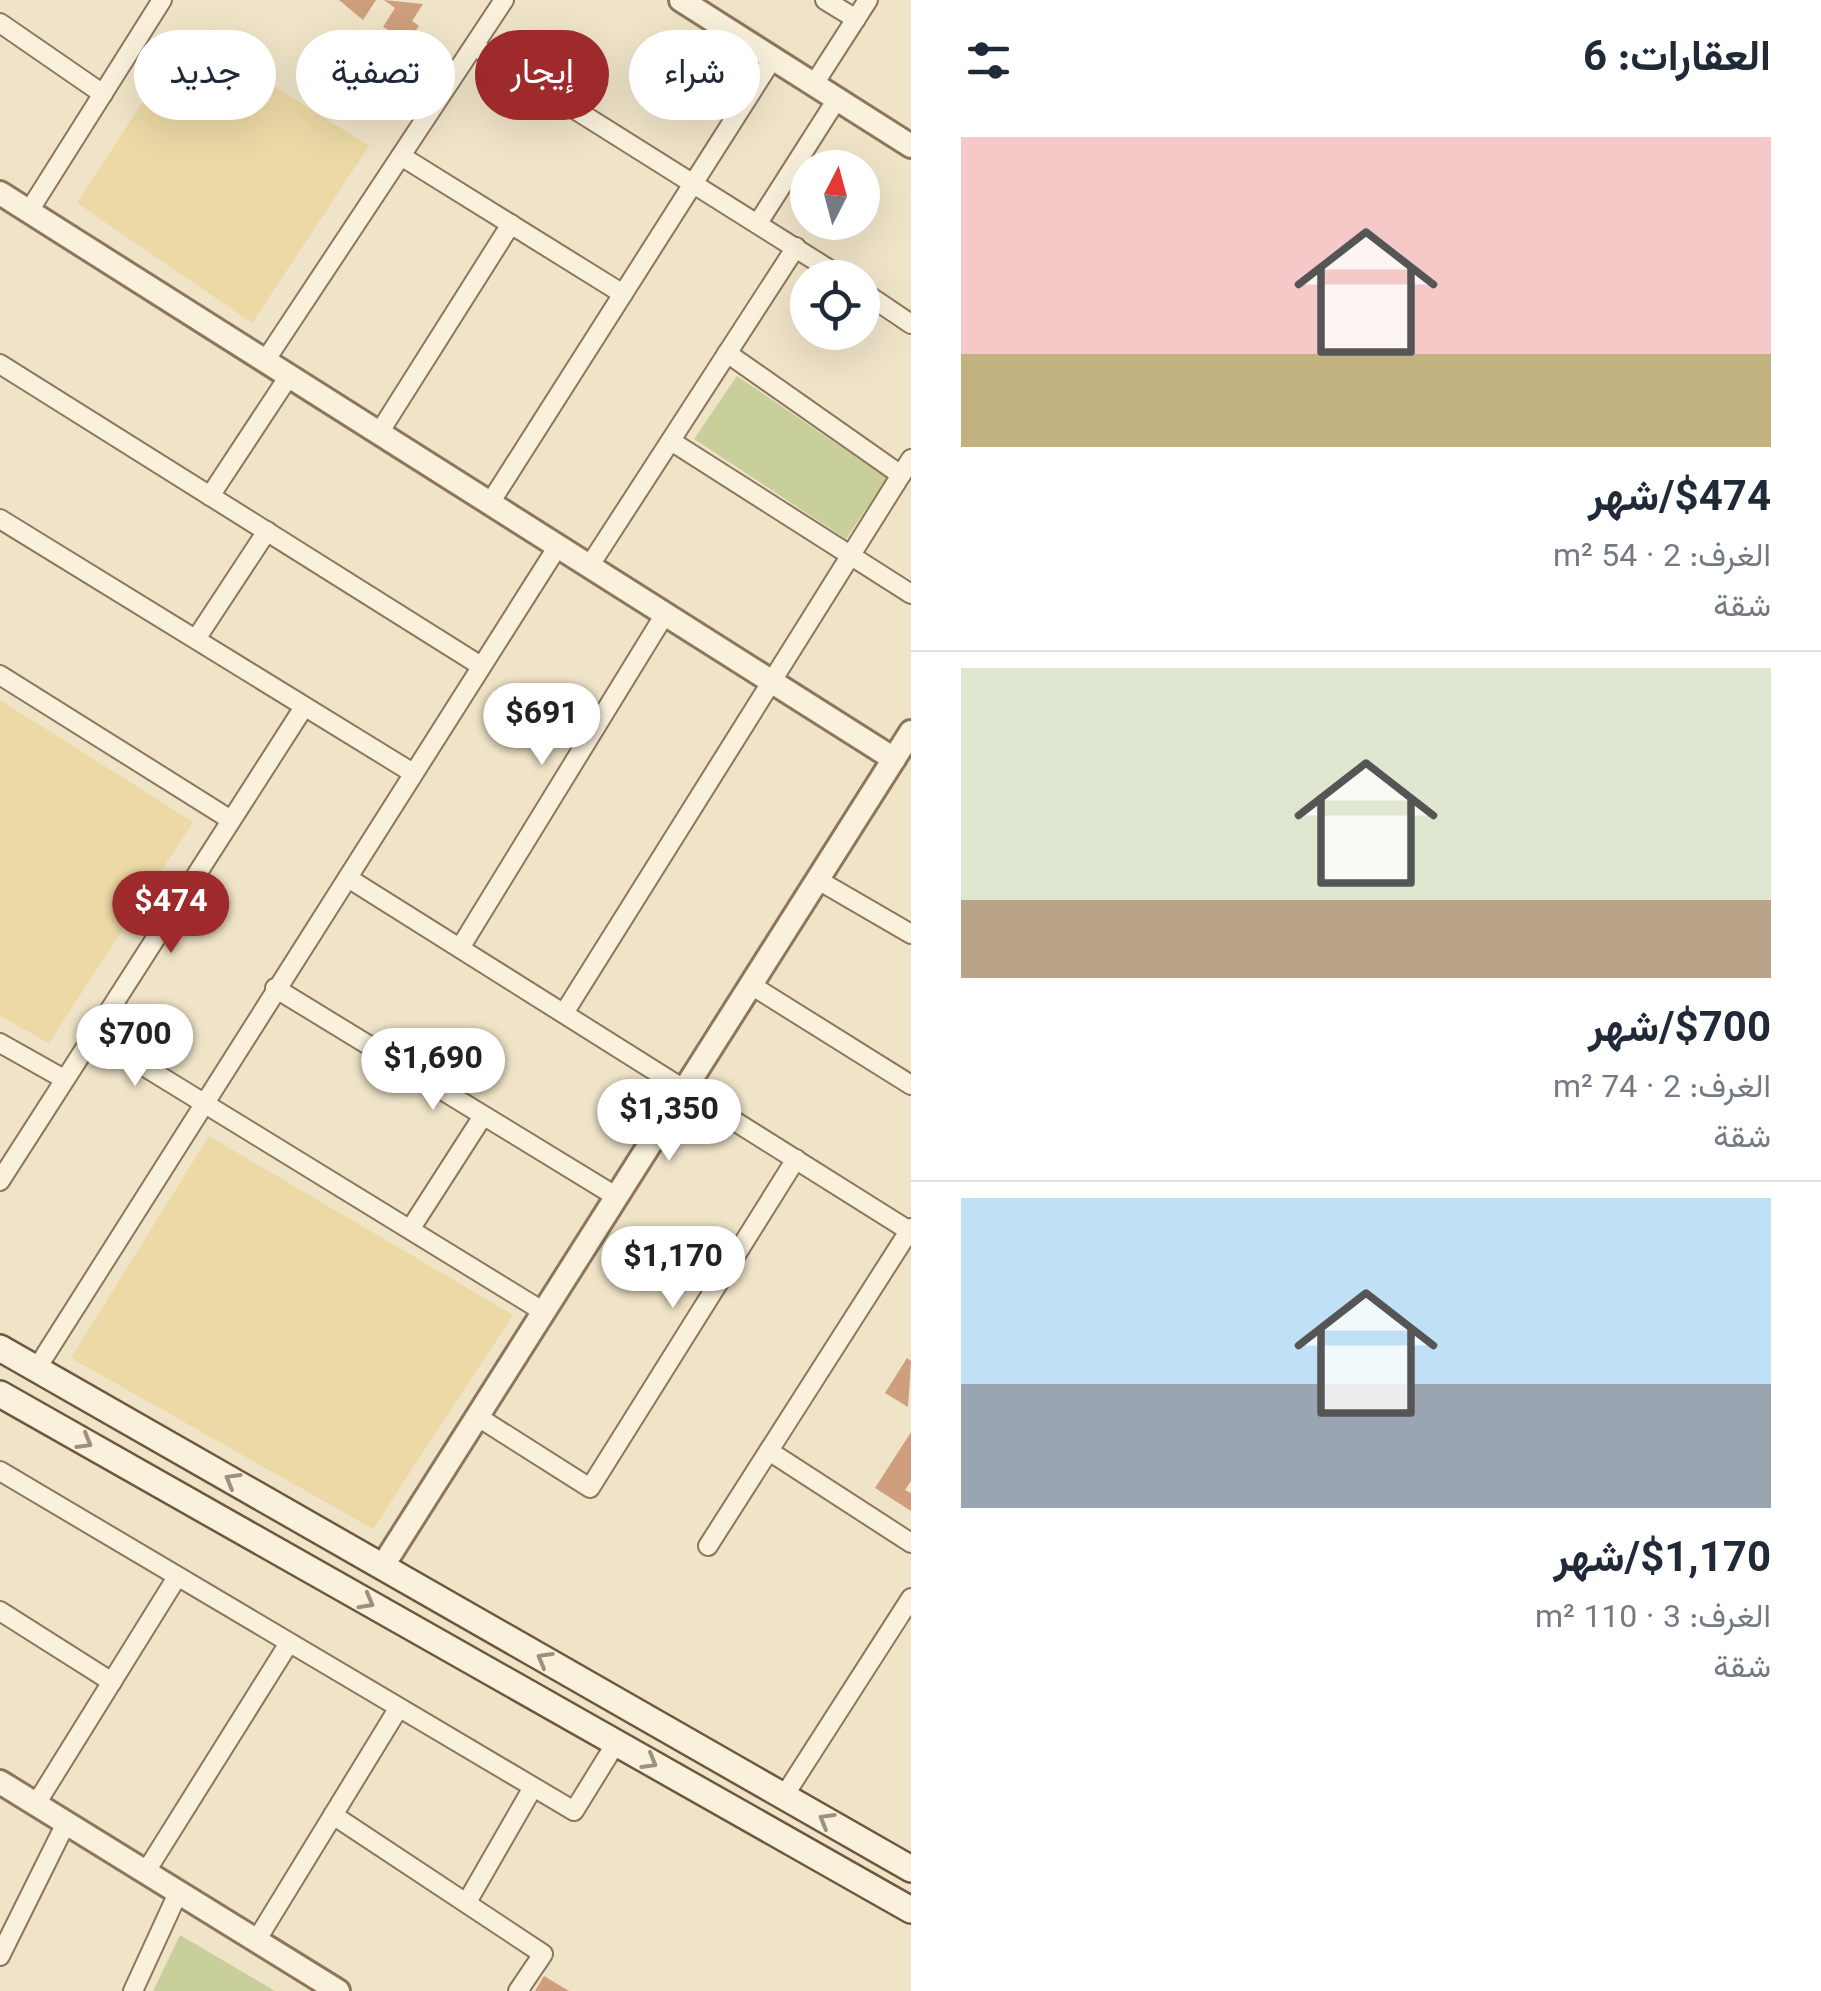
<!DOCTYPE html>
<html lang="ar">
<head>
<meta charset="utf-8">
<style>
	body { margin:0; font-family:Georgia,Vazirmatn,serif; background:#f6f6f7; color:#1f2937; direction:rtl; height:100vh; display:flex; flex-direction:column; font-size:38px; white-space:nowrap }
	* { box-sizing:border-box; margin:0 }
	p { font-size:32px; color:#747a83 }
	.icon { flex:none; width:55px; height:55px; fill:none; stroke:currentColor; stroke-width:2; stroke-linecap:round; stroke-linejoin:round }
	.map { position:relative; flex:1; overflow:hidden; direction:ltr }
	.drawer { display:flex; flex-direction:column; background:#fff; width:910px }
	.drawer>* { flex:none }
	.guide { position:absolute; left:30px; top:30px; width:730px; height:90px; direction:rtl; display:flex; gap:20px }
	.needle { width:65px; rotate:6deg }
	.controls { position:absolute; left:790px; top:150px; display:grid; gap:20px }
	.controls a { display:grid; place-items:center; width:90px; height:90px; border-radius:50%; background:#fff; box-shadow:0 10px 40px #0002; font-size:50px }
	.price { position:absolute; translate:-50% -85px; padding:0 22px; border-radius:35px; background:#fff; color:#222; font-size:32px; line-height:65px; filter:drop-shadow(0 2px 5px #0008) }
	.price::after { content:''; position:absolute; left:50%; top:60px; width:30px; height:22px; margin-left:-15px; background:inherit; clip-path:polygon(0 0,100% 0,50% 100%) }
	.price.active { background:#9e2a2b; color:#fff }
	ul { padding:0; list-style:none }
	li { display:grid; align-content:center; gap:20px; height:530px; padding:0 50px }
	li+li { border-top:2px solid #e0e1e3 }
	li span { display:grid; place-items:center; height:310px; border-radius:0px; color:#555 }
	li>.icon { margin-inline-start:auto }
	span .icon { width:180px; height:180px; fill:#fffc; stroke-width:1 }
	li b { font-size:42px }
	h2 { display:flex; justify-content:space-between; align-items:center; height:120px; padding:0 50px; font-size:42px }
	.pill { padding:0 35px; border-radius:45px; background:#fff; box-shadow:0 10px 40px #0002; font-size:35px; line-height:90px }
	.pill.active { background:#9e2a2b; color:#fff }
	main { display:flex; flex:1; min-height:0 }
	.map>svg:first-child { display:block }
	.green { fill:#c9cf9b }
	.sand { fill:#ecd9a5 }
	.building { fill:#cf9f7d }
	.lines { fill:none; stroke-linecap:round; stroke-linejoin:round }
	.minor-casing { stroke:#8d765c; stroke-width:22 }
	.tertiary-casing { stroke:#8d765c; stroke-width:28 }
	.secondary-casing { stroke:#6f573f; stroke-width:30 }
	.minor { stroke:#faf1dc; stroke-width:18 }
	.tertiary { stroke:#faf1dc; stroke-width:22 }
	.secondary { stroke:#faf1dc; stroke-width:25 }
	.oneway { stroke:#9c907e }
</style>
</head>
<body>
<main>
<section class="drawer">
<h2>العقارات: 6<svg class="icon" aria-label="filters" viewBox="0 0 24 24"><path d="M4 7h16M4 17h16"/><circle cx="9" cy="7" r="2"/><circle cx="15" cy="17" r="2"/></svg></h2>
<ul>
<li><span style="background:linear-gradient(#f6c9c9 70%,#c2b280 0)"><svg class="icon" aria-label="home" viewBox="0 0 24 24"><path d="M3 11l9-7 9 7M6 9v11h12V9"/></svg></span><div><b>$474/شهر</b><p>الغرف: 2 · 54 m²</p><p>شقة</p></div></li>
<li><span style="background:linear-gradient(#dfe7d0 75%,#b9a48a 0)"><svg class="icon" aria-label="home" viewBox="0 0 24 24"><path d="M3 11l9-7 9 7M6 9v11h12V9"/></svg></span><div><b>$700/شهر</b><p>الغرف: 2 · 74 m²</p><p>شقة</p></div></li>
<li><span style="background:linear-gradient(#bfe0f5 60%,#9aa5b1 0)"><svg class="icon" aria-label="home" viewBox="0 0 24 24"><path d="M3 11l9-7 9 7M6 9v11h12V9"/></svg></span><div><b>$1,170/شهر</b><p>الغرف: 3 · 110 m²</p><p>شقة</p></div></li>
</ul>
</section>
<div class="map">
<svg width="911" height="1991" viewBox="0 0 911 1991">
	<rect width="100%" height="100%" fill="#f0e4c8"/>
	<g class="green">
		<path d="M737 376 887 478 846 539 694 439Z"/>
		<path d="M180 1935 275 1991H153Z"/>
	</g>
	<g class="sand">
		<path d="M188 32 369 146 252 323 77 203Z"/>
		<path d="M0 700 193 822 49 1043 0 1016Z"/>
		<path d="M209 1136 513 1315 373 1529 71 1358Z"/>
	</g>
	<g class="building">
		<path d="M339 0H376L363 20Z"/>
		<path d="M384 0 423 4 412 21 419 26 404 48 386 37 390 31 383 27 395 8Z"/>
		<path d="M907 1358 911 1361 908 1407 885 1393Z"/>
		<path d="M911 1432V1481L905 1490 911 1493V1511L875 1488Z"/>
		<path d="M544 1976 569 1991H535Z"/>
	</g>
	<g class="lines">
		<g class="minor-casing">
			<g id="minor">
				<path d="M825 0 856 19"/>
				<path d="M0 23 103 94"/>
				<path d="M474 46 843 278"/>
				<path d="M814 84 868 0"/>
				<path d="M401 156 623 294"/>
				<path d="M29 211 162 0"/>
				<path d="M758 223 837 99"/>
				<path d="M862 291 911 324"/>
				<path d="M727 353 901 475"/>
				<path d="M265 361 504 0"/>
				<path d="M0 364 481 666"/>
				<path d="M379 433 511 224"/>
				<path d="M671 441 911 594"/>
				<path d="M210 496 289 376"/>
				<path d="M490 503 773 58"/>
				<path d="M0 519 413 773"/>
				<path d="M590 565 796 247"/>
				<path d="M196 639 267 531"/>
				<path d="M0 675 231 820"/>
				<path d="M348 878 911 1232"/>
				<path d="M818 880 911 934"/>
				<path d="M460 948 665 614"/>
				<path d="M751 985 911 1085"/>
				<path d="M275 988 617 1197"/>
				<path d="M564 1013 911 459"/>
				<path d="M93 1035 544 1312"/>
				<path d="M0 1043 64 1079"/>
				<path d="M0 1181 304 707"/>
				<path d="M411 1228 483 1116"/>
				<path d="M37 1368 558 546"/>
				<path d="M478 1417 590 1488 796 1159"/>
				<path d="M769 1451 911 1543"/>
				<path d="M0 1471 574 1811 616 1743"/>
				<path d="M708 1546 911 1228"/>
				<path d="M0 1611 112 1682"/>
				<path d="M784 1796 911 1598"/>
				<path d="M36 1804 177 1577"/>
				<path d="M333 1815 543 1954 518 1991"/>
				<path d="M145 1873 289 1643"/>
				<path d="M467 1902 532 1789"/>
				<path d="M256 1941 398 1709"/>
				<path d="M0 1956 66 1823"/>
				<path d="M133 1991 178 1893"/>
			</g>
		</g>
		<g class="tertiary-casing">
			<g id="tertiary">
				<path d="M681 0 911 146"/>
				<path d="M0 193 894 759"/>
				<path d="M382 1567 911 732"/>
				<path d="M0 1782 338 1991"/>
			</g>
		</g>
		<g class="secondary-casing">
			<g id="secondary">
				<path d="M0 1348 911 1869"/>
				<path d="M0 1394 911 1910"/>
			</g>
		</g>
		<use href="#minor" class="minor"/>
		<use href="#tertiary" class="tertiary"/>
		<use href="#secondary" class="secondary"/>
	</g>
	<defs><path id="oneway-chevron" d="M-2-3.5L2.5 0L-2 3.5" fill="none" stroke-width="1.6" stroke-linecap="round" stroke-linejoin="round" transform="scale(2.5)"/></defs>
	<g class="oneway">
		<use href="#oneway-chevron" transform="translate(85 1442) rotate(30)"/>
		<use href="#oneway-chevron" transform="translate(232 1480) rotate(-150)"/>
		<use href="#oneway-chevron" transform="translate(367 1602) rotate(29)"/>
		<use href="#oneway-chevron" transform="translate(544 1659) rotate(-150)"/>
		<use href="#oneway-chevron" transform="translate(650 1762) rotate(30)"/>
		<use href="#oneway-chevron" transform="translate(826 1820) rotate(-150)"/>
	</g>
</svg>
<div class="controls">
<a><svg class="needle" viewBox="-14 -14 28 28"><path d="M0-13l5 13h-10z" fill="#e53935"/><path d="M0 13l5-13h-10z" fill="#747a83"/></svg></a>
<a><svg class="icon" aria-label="locate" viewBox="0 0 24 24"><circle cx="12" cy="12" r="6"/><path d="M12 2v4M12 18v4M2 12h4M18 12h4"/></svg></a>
</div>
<b class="price" style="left:542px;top:768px">$691</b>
<b class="price active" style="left:171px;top:956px">$474</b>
<b class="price" style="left:135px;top:1089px">$700</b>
<b class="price" style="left:433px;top:1113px">$1,690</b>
<b class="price" style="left:669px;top:1164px">$1,350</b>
<b class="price" style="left:673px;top:1311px">$1,170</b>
<div class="guide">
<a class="pill">شراء</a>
<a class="pill active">إيجار</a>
<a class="pill">تصفية</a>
<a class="pill">جديد</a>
</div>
</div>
</main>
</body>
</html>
